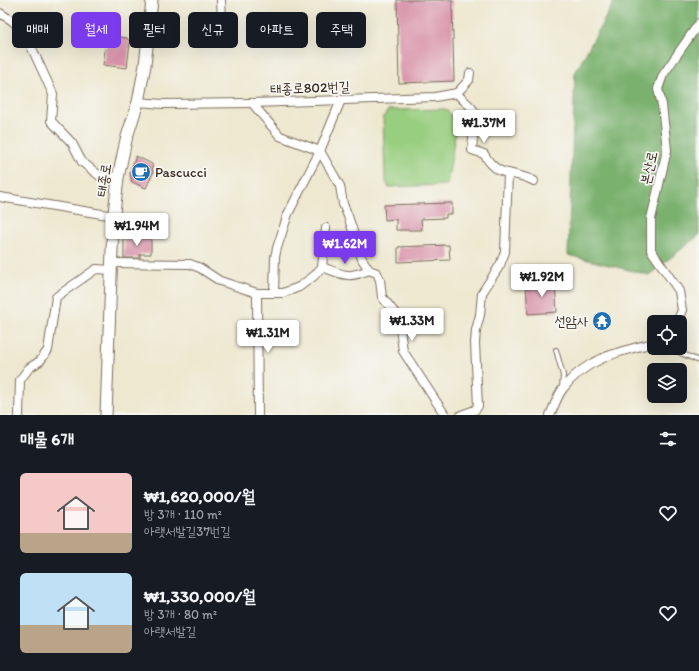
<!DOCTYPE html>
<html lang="ko">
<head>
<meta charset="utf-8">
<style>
	body { margin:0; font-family:Itim,"Poor Story",sans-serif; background:#242831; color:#f1f3f6; height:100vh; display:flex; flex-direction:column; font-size:15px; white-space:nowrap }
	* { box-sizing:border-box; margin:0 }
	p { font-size:13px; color:#9ea1a6 }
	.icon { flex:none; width:22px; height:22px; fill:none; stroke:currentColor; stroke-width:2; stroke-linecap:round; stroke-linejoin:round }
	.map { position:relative; height:415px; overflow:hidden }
	.panel { display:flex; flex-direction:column; background:#171b24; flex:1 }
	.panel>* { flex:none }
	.banner { position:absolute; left:12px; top:12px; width:400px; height:36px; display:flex; gap:8px }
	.tools { position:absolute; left:647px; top:315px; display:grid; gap:8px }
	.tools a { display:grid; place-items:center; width:40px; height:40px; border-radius:6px; background:#171b24; box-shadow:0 4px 16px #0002; font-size:20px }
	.price { position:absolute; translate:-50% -34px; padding:0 9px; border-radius:4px; background:#fff; color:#222; font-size:13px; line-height:26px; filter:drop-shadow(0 1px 2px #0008) }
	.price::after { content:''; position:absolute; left:50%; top:24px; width:12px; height:9px; margin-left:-6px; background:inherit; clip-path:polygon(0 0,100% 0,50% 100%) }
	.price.selected { background:#7c3aed; color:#fff }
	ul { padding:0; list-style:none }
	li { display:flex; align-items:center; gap:12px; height:100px; padding:0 20px }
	li span { display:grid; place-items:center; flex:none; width:112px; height:80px; border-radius:6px; color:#555 }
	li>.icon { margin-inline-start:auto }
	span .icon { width:48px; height:48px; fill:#fffc; stroke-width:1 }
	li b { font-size:17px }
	h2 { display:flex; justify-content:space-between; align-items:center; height:48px; padding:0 20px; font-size:17px }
	.pill { padding:0 14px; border-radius:6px; background:#171b24; box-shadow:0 4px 16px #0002; font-size:14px; line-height:36px }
	.pill.selected { background:#7c3aed; color:#fff }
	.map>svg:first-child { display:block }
	.green { fill:#98ce7f; stroke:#6a7c4e }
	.forest { fill:#7ab16e; stroke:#5a6e46 }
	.building { fill:#d892a9 }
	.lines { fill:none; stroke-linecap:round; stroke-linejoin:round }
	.service-casing { stroke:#7a6c5c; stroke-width:6 }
	.minor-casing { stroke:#7a6c5c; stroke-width:10 }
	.secondary-casing { stroke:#7a6c5c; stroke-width:13 }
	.service { stroke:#fff; stroke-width:4 }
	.minor { stroke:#fff; stroke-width:8 }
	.secondary { stroke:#fff; stroke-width:11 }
	.labels { text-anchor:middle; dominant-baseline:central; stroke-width:3.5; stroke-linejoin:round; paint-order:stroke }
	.street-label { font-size:14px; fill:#3b2a1e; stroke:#f6f6f2 }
	.poi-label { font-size:14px; fill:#3b2a1e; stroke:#f6f6f2; text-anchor:start }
</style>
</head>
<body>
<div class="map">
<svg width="699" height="415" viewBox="0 0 699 415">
	<rect width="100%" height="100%" fill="#f6f6f2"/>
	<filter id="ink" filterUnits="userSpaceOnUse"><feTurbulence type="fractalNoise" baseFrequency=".025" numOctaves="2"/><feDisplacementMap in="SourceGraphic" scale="8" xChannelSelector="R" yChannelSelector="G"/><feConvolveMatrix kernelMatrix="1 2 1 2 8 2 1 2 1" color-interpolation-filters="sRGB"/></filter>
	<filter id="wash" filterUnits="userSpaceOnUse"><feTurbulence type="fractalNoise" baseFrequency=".012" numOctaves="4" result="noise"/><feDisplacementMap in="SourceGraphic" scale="16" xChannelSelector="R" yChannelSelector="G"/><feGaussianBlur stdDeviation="0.9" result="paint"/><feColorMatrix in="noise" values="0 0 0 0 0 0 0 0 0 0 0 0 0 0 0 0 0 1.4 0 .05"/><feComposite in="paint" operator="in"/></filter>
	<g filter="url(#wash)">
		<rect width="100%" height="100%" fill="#eee8d0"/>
		<path class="green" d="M446 109 457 124 447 185 388 187 385 178 383 118 388 110Z"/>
		<path class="forest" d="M615 0H699V235L649 275 568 255 575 73Z"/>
		<g id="blocks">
			<g class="building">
				<path d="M397 0H452L454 81 399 83Z"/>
				<path d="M107 36 127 38 130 42 127 68 103 65Z"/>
				<path d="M136 156 152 164 153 173 146 188 132 182 130 173Z"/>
				<path d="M452 203V214H446V218L421 219 422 230H396V219L385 220 384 205Z"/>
				<path d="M124 238H151V254H140V258H124Z"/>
				<path d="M449 245 450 260 398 262V247Z"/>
				<path d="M555 283 557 312 528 314 526 285Z"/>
			</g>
		</g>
	</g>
	<g filter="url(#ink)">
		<use href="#blocks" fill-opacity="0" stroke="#7a6c5c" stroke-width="1"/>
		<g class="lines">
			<g class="service-casing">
				<g id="service">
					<path d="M673 348 676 351 699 361"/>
					<path d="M556 350 563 375 562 388"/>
				</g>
			</g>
			<g class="minor-casing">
				<g id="minor">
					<path d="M221 0 222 20"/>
					<path d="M0 13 11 20 24 31 53 94 51 121 72 143 82 162 100 176 118 178"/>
					<path d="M457 93C462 101 471 104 475 113L472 150 484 154C499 180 512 169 534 181"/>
					<path d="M341 100 320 151 340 186 343 204 348 216 362 259 369 270 377 273 380 280 382 297 395 313 400 328 403 351 445 415"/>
					<path d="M138 102 163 104 252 103 435 97 457 93 469 80 470 73"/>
					<path d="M252 103 280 136 320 151 288 214 277 248 275 257 274 293"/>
					<path d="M0 197 114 216"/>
					<path d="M112 263 190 264 200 268 220 281 257 293H283L299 287 314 276 322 267 326 228"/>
					<path d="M322 267C344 275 347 279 369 270"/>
					<path d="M257 293 258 415"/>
					<path d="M677 322 682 310 679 291 651 250V219L667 150 662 105 658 89 663 75 699 23"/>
					<path d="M19 415 20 380 29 368 40 361 48 350 56 297 96 269 112 270"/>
					<path d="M461 415 475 410 478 406 475 343 476 330 480 315 482 293 500 265 505 252 508 173"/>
					<path d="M550 415C554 407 557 397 562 390 584 359 620 351 654 343"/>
				</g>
			</g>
			<g class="secondary-casing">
				<path id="secondary" d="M106 415 113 222 118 178 126 140 138 102 145 65 152 0"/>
			</g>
			<use href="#service" class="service"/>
			<use href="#minor" class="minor"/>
			<use href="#secondary" class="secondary"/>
		</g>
	</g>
	<defs>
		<g id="cafe-disc" transform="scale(1)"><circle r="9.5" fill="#1f6fb2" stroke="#f6f6f2"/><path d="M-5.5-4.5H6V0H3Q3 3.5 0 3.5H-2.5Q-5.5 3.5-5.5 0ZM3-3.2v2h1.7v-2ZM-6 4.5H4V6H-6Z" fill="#fff"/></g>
		<g id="temple-disc" transform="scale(1)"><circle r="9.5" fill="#1f6fb2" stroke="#f6f6f2"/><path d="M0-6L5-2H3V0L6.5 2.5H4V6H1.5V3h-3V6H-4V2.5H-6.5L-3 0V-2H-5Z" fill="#fff"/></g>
	</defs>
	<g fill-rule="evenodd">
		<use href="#cafe-disc" x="141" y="172"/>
		<use href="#temple-disc" x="602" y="321"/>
	</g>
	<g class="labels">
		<g class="street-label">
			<text transform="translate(310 88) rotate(-2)">태종로802번길</text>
			<text transform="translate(649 168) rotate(-77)">본산로</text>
			<text transform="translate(104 180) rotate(-81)">태종로</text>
		</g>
		<g class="poi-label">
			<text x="155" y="172">Pascucci</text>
			<text x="588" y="321" text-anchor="end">선암사</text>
		</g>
	</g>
</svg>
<div class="tools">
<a><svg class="icon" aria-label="locate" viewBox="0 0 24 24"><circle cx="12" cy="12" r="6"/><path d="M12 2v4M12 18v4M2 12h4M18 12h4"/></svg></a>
<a><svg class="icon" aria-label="layers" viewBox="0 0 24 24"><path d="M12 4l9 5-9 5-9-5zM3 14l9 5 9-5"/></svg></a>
</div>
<b class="price" style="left:484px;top:144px">₩1.37M</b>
<b class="price" style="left:137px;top:247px">₩1.94M</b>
<b class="price selected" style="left:345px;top:265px">₩1.62M</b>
<b class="price" style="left:542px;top:298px">₩1.92M</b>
<b class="price" style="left:412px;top:342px">₩1.33M</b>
<b class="price" style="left:268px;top:354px">₩1.31M</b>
<div class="banner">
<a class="pill">매매</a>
<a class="pill selected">월세</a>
<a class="pill">필터</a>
<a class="pill">신규</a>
<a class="pill">아파트</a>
<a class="pill">주택</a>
</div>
</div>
<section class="panel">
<h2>매물 6개<svg class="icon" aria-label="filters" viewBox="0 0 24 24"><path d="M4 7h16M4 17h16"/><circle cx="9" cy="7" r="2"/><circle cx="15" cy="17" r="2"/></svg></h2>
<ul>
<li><span style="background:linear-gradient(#f6c9c9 75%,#b9a48a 0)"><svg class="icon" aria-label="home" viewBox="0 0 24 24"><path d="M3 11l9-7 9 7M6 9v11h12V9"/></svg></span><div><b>₩1,620,000/월</b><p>방 3개 · 110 m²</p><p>아랫서발길37번길</p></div><svg class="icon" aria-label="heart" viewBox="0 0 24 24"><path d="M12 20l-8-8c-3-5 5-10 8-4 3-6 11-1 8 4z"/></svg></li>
<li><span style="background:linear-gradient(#bfe0f5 65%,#b9a48a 0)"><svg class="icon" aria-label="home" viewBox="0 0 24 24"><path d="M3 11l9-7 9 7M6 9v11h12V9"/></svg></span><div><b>₩1,330,000/월</b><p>방 3개 · 80 m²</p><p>아랫서발길</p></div><svg class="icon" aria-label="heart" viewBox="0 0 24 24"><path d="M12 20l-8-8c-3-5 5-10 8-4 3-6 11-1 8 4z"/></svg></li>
</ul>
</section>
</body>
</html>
